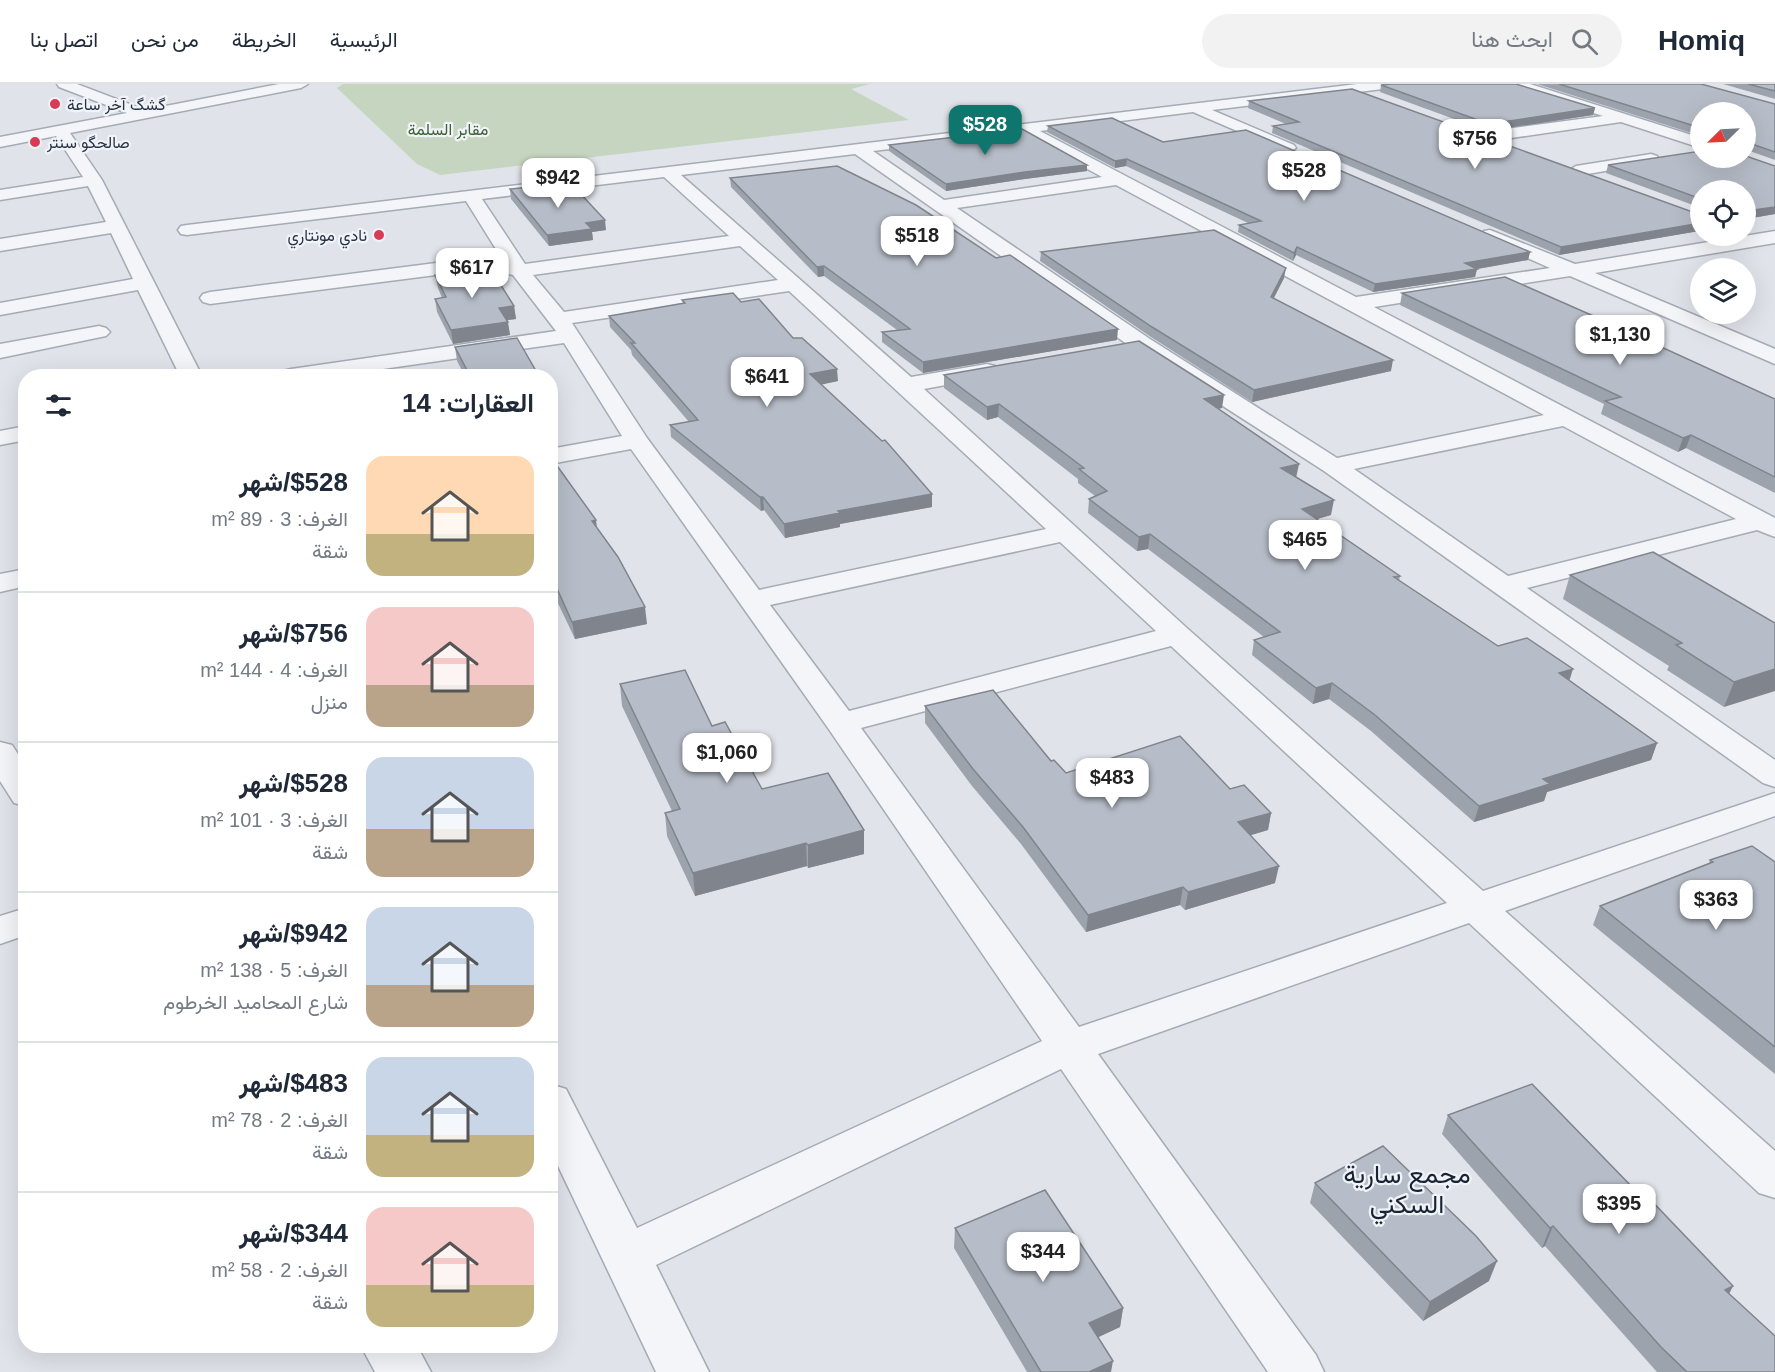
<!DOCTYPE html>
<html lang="ar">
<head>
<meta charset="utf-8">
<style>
	body { margin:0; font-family:Arial,Vazirmatn,sans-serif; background:#f2f2f3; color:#1f2937; direction:rtl; height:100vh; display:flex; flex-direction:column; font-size:22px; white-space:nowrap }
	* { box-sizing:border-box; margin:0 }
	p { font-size:20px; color:#747a83 }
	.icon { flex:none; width:33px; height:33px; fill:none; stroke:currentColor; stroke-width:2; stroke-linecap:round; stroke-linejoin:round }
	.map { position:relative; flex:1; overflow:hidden; direction:ltr }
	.panel { position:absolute; left:18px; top:285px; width:540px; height:984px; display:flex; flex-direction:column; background:#fff; border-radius:24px; box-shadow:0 6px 24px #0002; direction:rtl }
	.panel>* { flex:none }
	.needle { width:39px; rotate:246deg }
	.controls { position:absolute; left:1690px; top:18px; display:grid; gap:12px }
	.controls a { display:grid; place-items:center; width:66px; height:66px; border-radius:50%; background:#fff; box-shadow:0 6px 24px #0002; font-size:30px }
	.price { position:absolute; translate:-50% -51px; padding:0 14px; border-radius:12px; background:#fff; color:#222; font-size:20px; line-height:39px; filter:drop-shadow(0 2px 3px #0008) }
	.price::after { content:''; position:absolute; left:50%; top:36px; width:18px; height:14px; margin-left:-9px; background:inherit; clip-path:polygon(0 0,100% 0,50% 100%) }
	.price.selected { background:#0f766e; color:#fff }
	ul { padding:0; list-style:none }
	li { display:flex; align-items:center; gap:18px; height:150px; padding:0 24px }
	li+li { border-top:2px solid #e0e1e3 }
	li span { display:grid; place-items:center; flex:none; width:168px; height:120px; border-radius:18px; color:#555 }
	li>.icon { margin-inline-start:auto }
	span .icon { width:72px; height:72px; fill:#fffc; stroke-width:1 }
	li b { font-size:26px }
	h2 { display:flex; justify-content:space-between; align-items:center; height:72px; padding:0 24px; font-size:26px }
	header { display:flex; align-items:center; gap:36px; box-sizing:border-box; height:84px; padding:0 30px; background:#fff; border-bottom:2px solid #e0e1e3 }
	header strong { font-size:28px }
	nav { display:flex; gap:33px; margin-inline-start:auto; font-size:21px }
	.search { width:420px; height:54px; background:#f2f2f3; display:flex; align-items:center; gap:15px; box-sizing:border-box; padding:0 21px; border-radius:33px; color:#747a83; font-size:22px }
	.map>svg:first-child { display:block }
	.green { fill:#c6d5c0 }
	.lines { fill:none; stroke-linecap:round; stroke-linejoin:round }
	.minor-casing { stroke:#a5abb5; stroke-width:3 }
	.minor { fill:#f3f5f8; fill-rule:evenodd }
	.wall { fill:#9da3ac }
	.shaded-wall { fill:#80848c }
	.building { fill:#b7bdc8; stroke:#80848c; stroke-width:1.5 }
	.poi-dot { fill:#d93b56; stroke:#f0f3f7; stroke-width:2 }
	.labels { text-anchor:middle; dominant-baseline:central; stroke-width:4.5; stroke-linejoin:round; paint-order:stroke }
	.far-poi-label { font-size:16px; fill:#273243; stroke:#f0f3f7; text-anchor:start }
	.far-park-label { font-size:16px; fill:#3d6033; stroke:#f0f3f7 }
	.near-neighbourhood-label { font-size:26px; fill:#192334; stroke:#f0f3f7 }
</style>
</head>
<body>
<header>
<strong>Homiq</strong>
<div class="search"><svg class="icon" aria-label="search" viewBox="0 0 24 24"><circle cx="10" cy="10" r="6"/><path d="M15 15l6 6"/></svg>ابحث هنا</div>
<nav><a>الرئيسية</a><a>الخريطة</a><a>من نحن</a><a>اتصل بنا</a></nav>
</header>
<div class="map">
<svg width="1775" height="1288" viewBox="0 0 1775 1288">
	<rect width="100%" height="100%" fill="#e0e4ea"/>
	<path class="green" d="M343 0H870L851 5 909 36 440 91 417 80 337 4Z"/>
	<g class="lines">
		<g class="minor-casing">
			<g id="minor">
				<path d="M57 0H77L145 26 279 0H308L301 4 70 49 102 96 202 292H180L138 206 0 231V219L133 195 111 149 0 167V155L106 138 88 102 0 116V106L83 93 56 52 0 63V53L127 29 59 3Z"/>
				<path d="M1357 0H1398L1391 4 1212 26 1294 61 1296 64 1288 69 1193 28 1040 47 1356 213 1550 184 1484 155 1481 151 1484 147 1490 146 1575 180 1775 147V159L1595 189 1775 265V280L1570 192 1374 223 1775 434V453L1757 446 1527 504 1775 676V703L1763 699 1324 387 1134 265 855 70 681 91 911 293 987 280 995 282 998 287 995 292 924 305 1188 545 1483 807 1775 709V732L1505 827 1775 1067V1114L1759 1109 1469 839 1098 970 1316 1271 1324 1288H1268L1061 985 656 1181 709 1288H656L550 1065V1000L566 1005 637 1144 1042 957 828 644 631 365 550 380V365L622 352 564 259 334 292H280L283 287 291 285 556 247 513 191 483 185 210 220 203 218 200 214 203 210 210 208 483 173 504 178 466 117 187 151 181 150 178 146 181 142 187 141ZM1022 49 1102 93 944 116 873 67ZM664 93 729 152 525 180 482 115ZM1116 101 1544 331 1337 374 1150 255 957 124ZM740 162 778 196 564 228 533 191ZM789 207 1046 445 759 506 647 354 572 239ZM1563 342 1736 435 1508 492 1354 385ZM1060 458 1156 547 849 627 770 521ZM1171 562 1447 819 1079 943 861 644Z"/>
				<path d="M1509 0H1530L1701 54V64L1621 38 1484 58 1479 56 1476 53 1484 48 1603 32 1511 3Z"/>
				<path d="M1651 70 1657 72 1659 75 1657 78 1576 92 1568 87 1576 82Z"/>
				<path d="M99 242 106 244 110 248 106 252 0 274V260Z"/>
				<path d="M26 342V356L0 361V347Z"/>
				<path d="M26 485V502L0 508V490Z"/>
				<path d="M0 658 12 661 26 682V722L14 719 0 697Z"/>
				<path d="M26 824V851L0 860V832Z"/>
				<path d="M361 1262H417L431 1288H375Z"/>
			</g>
		</g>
		<use href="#minor" class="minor"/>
	</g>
	<g class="wall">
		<path d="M1537 0H1701L1775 20V76L1747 66 1701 28V52Z"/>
		<path d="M1723 0H1775V15Z"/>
		<path d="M1381 1 1595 24 1593 31 1487 47 1380 8Z"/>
		<path d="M1249 17 1701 131V142L1699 147 1559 171 1272 49 1273 42 1286 40 1248 24Z"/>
		<path d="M1048 42 1163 58 1530 168 1528 176 1477 185 1475 193 1373 208 1296 171 1293 177 1238 148 1239 141 1248 139 1126 82 1115 84 1047 48Z"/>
		<path d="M889 61 1087 81V87L1025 95 946 107 889 67Z"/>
		<path d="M1608 81 1775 82V130L1746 135V106H1701V124L1606 89Z"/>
		<path d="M730 94 1117 256 923 289 882 258V248L897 246 824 192 818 193 731 103Z"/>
		<path d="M510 105 554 107 606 146 592 148 593 156 549 162 511 115Z"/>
		<path d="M1041 168 1284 194 1274 214 1391 287 1252 318 1151 253 1040 177Z"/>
		<path d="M435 191 514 222 516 235 507 236 510 251 453 260 437 228 435 215 442 214 438 204Z"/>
		<path d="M1402 209 1775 315V409L1686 364 1678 368 1601 330 1604 320 1400 221Z"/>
		<path d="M682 216 741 218 793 254 838 297 821 300 932 423 840 440V443L785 454 764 426 761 427 671 353 670 341 689 338 632 271 631 266 610 243 609 232 683 219Z"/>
		<path d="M455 263 537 292H465L457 277Z"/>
		<path d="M944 291 1222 324 1218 325 1296 393 1331 431 1317 435 1400 492 1399 497 1498 562 1570 597 1657 659 1651 676 1547 708 1544 717 1474 738 1371 647 1329 615 1313 620 1252 571 1254 556 1264 553 1148 465 1137 467 1088 429 1089 415 1095 412 1078 399V395L998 333 987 336 944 304Z"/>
		<path d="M550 372 597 445 647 540 575 555 556 515 552 516 550 515Z"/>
		<path d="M1570 491 1775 539 1724 623 1667 586 1669 582 1563 515Z"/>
		<path d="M620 600 712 642 762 705 864 770 808 784 807 782 695 812 667 752 665 729 672 727 622 622Z"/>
		<path d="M925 622 1051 677 1066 689 1230 705 1271 729 1268 746 1250 751 1275 799 1185 826 1180 821 1086 848 1021 760 972 702 925 639Z"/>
		<path d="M1710 776 1775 778V990L1593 841 1600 822 1709 779Z"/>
		<path d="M1448 1031 1639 1110 1733 1202 1729 1210 1775 1288H1657L1545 1162 1542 1164 1442 1050Z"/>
		<path d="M1315 1099 1489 1197 1423 1237 1310 1119Z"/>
		<path d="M955 1144 1123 1224 1120 1243 1098 1253 1111 1288H1027L954 1164Z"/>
	</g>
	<g class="shaded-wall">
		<path d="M1595 24 1593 31 1487 47 1489 40Z"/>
		<path d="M1127 75 1126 82 1115 84V77Z"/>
		<path d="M1087 81V87L1025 95 946 107V100L1025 88Z"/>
		<path d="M1775 123V130L1746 135V127Z"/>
		<path d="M1701 134V142L1699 147 1559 171 1561 163Z"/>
		<path d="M605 136 606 146 592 148 593 156 549 162 547 151 586 139Z"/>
		<path d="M1297 163 1296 171 1293 177 1294 169Z"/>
		<path d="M1530 168 1528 176 1477 185 1475 193 1373 208 1375 200 1465 179Z"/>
		<path d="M824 182V192L818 193 817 183Z"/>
		<path d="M1286 184 1284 194 1269 223 1271 213Z"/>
		<path d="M514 222 516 235 501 237 499 224Z"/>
		<path d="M508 238 510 251 453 260 451 246Z"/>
		<path d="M1118 245 1117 256 923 289V278Z"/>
		<path d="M1393 276 1391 287 1252 318 1254 306Z"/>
		<path d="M837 285 838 297 811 303 810 290Z"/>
		<path d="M536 287 537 292H498Z"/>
		<path d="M1224 311 1222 324 1202 328 1204 315Z"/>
		<path d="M999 320 998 333 987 336V323Z"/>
		<path d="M1691 351 1686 364 1678 368 1683 354Z"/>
		<path d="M1299 380 1296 394 1281 384Z"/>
		<path d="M932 410V423L840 440V443L785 454 784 440 838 427Z"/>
		<path d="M760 413H763L764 426 761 427Z"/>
		<path d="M1334 416 1331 431 1300 440 1302 425Z"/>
		<path d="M596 436 598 452 592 437Z"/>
		<path d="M1150 450 1148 465 1137 467 1139 453Z"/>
		<path d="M554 498 556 515 552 516 550 499Z"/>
		<path d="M645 523 647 540 575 555 572 538Z"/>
		<path d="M1573 585 1568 601 1559 589Z"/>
		<path d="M1775 585V607L1724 623 1734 598Z"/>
		<path d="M1332 599 1329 615 1313 620 1316 604Z"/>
		<path d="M1657 659 1651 676 1547 708 1544 717 1474 738 1479 722 1543 695Z"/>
		<path d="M1271 729 1268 746 1235 756 1238 738Z"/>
		<path d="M864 746V770L808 784V761Z"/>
		<path d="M806 759 807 782 695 812 693 789Z"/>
		<path d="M1279 782 1275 799 1185 826 1188 808Z"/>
		<path d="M1183 803 1180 821 1086 848 1088 831Z"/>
		<path d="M1553 1142 1545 1162 1542 1164 1550 1144Z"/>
		<path d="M1497 1177 1489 1197 1423 1237 1430 1218Z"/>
		<path d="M1733 1202 1723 1221 1725 1206Z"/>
		<path d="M1123 1224 1120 1243 1086 1259 1089 1239Z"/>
		<path d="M1113 1277 1111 1288H1089Z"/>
	</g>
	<g class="building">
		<path d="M1391 0H1516L1595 24 1489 40 1381 1Z"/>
		<path d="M1559 0H1701L1775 20V68L1749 59 1746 65V28H1701V44Z"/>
		<path d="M1748 0H1775V7Z"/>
		<path d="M1352 5 1701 131V134L1692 135 1701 139 1561 163 1273 42 1299 38 1249 17Z"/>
		<path d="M1112 34 1163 58 1246 46 1530 168 1465 179 1477 185 1375 200 1297 163 1294 169 1239 141 1261 137 1127 75 1115 77 1048 42Z"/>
		<path d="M1022 45 1087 81 1025 88 946 100 889 61Z"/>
		<path d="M1701 67V74H1746V72L1775 82V123L1746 127V106H1701V115L1608 81Z"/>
		<path d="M837 82 916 121 996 174 1010 171 1118 245 923 278 882 248 910 245 824 182 817 183 730 94Z"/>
		<path d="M549 101 554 107 561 108 577 106 605 136 586 139 592 145 547 151 510 105Z"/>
		<path d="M1214 146 1286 184 1271 213 1393 276 1254 306 1152 243 1041 168Z"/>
		<path d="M490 184 514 222 499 224 508 238 451 246 435 215 446 213 435 191Z"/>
		<path d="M1505 193 1598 234 1775 315V393L1691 351 1683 354 1605 317 1621 313 1402 209Z"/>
		<path d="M733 209 741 218 759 215 793 254H802L837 285 810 290 882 357 885 356 932 410 838 427 840 429 784 440 763 413H760L670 341 698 336 631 259H635L609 232 685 219 682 216Z"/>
		<path d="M517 254 536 287 498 292H470L455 263Z"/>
		<path d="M1139 257 1224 311 1204 315 1299 380 1281 384 1334 416 1302 425 1400 492 1394 493 1498 562 1527 554 1573 585 1559 589 1657 659 1543 695 1550 700 1479 722 1375 631 1332 599 1316 604 1254 556 1280 548 1150 450 1139 453 1089 415 1107 407 1079 385 1084 384 999 320 987 323 944 291Z"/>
		<path d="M550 372 596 436 592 437 618 473 645 523 572 538 554 498 550 499Z"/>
		<path d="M1653 468 1775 539V585L1734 598 1676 561 1682 559 1570 491Z"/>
		<path d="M685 586 712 642 725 638 762 705 828 689 864 746 808 761 806 759 693 789 665 729 680 725 620 600Z"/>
		<path d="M993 606 1051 677 1054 676 1066 689 1180 652 1230 705 1244 701 1271 729 1238 738 1279 782 1188 808 1183 803 1088 831 1023 743 973 685 925 622Z"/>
		<path d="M1752 762 1775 778V963L1600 822 1713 778 1710 776Z"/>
		<path d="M1532 1000 1639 1110 1643 1108 1733 1202 1725 1206 1775 1252V1288H1687L1661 1263 1553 1142 1550 1144 1448 1031Z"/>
		<path d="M1383 1062 1476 1152 1497 1177 1430 1218 1315 1099Z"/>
		<path d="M1045 1106 1123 1224 1089 1239 1113 1277 1089 1288H1041L955 1144Z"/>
	</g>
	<g class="poi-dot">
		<circle cx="55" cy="20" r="6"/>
		<circle cx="35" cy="58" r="6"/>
		<circle cx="379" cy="151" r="6"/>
	</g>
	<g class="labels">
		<g class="far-poi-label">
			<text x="67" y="20">گشگ آخر ساعة</text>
			<text x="47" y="58">صالحگو سنتر</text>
			<text x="367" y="151" text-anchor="end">نادي مونتاري</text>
		</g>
		<g class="far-park-label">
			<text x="448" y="45">مقابر السلمة</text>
		</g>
		<g class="near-neighbourhood-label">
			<text x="1407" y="1090">مجمع سارية<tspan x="1407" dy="30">السكني</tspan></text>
		</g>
	</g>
</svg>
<div class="controls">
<a><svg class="needle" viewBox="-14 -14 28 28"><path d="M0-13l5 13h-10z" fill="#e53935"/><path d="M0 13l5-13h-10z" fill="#747a83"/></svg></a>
<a><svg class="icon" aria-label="locate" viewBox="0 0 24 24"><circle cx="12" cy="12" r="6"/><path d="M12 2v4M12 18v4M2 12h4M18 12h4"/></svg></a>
<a><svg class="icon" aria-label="layers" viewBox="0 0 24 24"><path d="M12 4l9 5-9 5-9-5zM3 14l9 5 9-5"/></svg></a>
</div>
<b class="price selected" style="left:985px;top:72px">$528</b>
<b class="price" style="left:1475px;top:86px">$756</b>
<b class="price" style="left:1304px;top:118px">$528</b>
<b class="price" style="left:558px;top:125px">$942</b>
<b class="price" style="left:917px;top:183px">$518</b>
<b class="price" style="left:472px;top:215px">$617</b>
<b class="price" style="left:1620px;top:282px">$1,130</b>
<b class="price" style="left:767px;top:324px">$641</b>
<b class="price" style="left:1305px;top:487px">$465</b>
<b class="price" style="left:727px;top:700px">$1,060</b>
<b class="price" style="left:1112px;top:725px">$483</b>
<b class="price" style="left:1716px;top:847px">$363</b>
<b class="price" style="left:1619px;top:1151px">$395</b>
<b class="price" style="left:1043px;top:1199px">$344</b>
<section class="panel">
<h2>العقارات: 14<svg class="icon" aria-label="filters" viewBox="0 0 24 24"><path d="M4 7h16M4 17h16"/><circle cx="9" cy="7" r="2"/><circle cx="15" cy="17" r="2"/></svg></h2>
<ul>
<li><span style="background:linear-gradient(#ffd9b3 65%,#c2b280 0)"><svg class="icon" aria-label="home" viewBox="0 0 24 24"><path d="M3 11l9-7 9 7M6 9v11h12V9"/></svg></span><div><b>$528/شهر</b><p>الغرف: 3 · 89 m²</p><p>شقة</p></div></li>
<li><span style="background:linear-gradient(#f6c9c9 65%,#b9a48a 0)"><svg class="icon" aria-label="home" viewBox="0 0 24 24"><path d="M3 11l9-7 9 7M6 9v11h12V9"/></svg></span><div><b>$756/شهر</b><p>الغرف: 4 · 144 m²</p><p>منزل</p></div></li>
<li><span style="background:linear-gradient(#c9d6e8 60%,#b9a48a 0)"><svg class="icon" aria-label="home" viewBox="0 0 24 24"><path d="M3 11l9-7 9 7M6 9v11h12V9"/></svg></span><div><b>$528/شهر</b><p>الغرف: 3 · 101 m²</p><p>شقة</p></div></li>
<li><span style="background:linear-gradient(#c9d6e8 65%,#b9a48a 0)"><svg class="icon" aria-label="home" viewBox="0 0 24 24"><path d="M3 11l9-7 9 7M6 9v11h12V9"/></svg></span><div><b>$942/شهر</b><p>الغرف: 5 · 138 m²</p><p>شارع المحاميد الخرطوم</p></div></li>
<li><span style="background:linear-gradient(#c9d6e8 65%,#c2b280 0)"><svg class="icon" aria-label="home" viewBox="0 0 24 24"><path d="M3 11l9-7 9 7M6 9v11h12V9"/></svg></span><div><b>$483/شهر</b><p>الغرف: 2 · 78 m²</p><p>شقة</p></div></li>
<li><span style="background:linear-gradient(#f6c9c9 65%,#c2b280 0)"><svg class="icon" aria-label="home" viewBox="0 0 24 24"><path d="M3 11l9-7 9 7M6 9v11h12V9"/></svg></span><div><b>$344/شهر</b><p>الغرف: 2 · 58 m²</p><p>شقة</p></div></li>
</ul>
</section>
</div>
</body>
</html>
